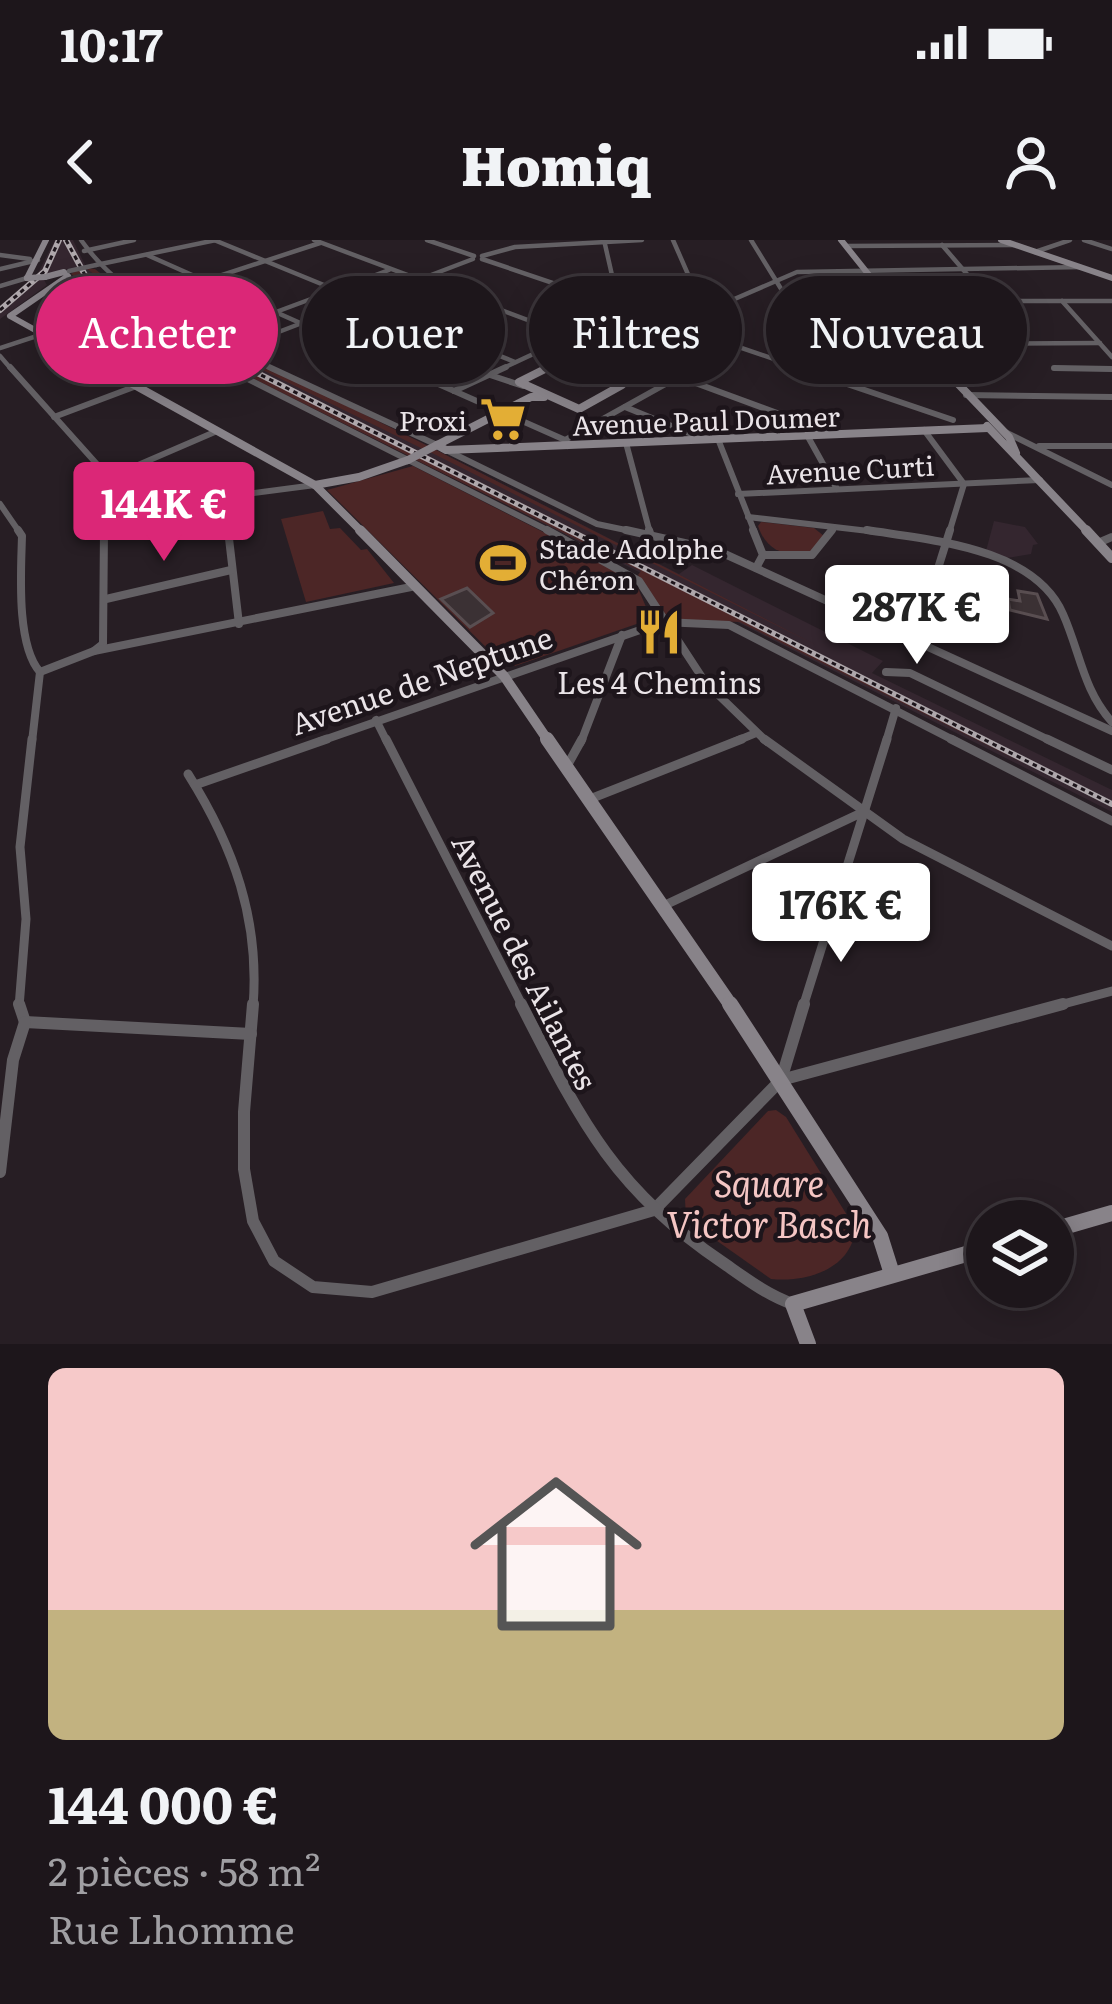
<!DOCTYPE html>
<html lang="fr">
<head>
<meta charset="utf-8">
<style>
	body { margin:0; font-family:Literata,serif; background:#2a2328; color:#f1f3f6; height:100vh; display:flex; flex-direction:column; font-size:45px; white-space:nowrap }
	* { box-sizing:border-box; margin:0 }
	p { font-size:39px; color:#a09fa3 }
	.icon { flex:none; width:66px; height:66px; fill:none; stroke:currentColor; stroke-width:2; stroke-linecap:round; stroke-linejoin:round }
	.map { position:relative; height:1104px; overflow:hidden }
	.sheet { display:flex; flex-direction:column; background:#1d161b; flex:1 }
	.sheet>* { flex:none }
	.top-card { position:absolute; left:36px; top:36px; width:1041px; height:108px; display:flex; gap:24px }
	.buttons { position:absolute; left:966px; top:960px; display:grid; gap:24px }
	.buttons a { display:grid; place-items:center; width:108px; height:108px; border-radius:50%; background:#1d161b; box-shadow:0 6px 30px #0003,0 0 0 3px #3b353a; font-size:60px }
	.price { position:absolute; translate:-50% -102px; padding:0 27px; border-radius:12px; background:#fff; color:#222; font-size:39px; line-height:78px; filter:drop-shadow(0 3px 6px #0008) }
	.price::after { content:''; position:absolute; left:50%; top:72px; width:36px; height:27px; margin-left:-18px; background:inherit; clip-path:polygon(0 0,100% 0,50% 100%) }
	.price.selected { background:#db2777; color:#fff }
	ul { padding:0; list-style:none }
	li { display:grid; align-content:center; gap:24px; height:636px; padding:0 48px }
	li+li { border-top:3px solid #3b353a }
	li span { display:grid; place-items:center; height:372px; border-radius:18px; color:#555 }
	li>.icon { margin-inline-start:auto }
	span .icon { width:216px; height:216px; fill:#fffc; stroke-width:1 }
	li b { font-size:51px }
	.chip { padding:0 42px; border-radius:54px; background:#1d161b; box-shadow:0 6px 30px #0003,0 0 0 3px #3b353a; font-size:42px; line-height:108px }
	.chip.selected { background:#db2777; color:#fff }
	.status { display:flex; justify-content:space-between; align-items:center; height:84px; padding:0 60px; background:#1d161b; direction:ltr }
	.status svg { height:33px; fill:currentColor }
	header { display:flex; justify-content:space-between; align-items:center; height:156px; padding:0 48px; background:#1d161b; font-size:54px; font-weight:800 }
	.map>svg:first-child { display:block }
	.built { fill:#34262f }
	.green { fill:#4c2626 }
	.building { fill:#3b3134; stroke:#594e51; stroke-width:3 }
	.lines { fill:none; stroke-linecap:round; stroke-linejoin:round }
	.street-far4 { stroke:#636064; stroke-width:4.5 }
	.street-far3 { stroke:#636064; stroke-width:6 }
	.street-far2 { stroke:#636064; stroke-width:8 }
	.street-far1 { stroke:#636064; stroke-width:9 }
	.street { stroke:#636064; stroke-width:12 }
	.secondary-far4 { stroke:#888389; stroke-width:6 }
	.secondary-far3 { stroke:#888389; stroke-width:8 }
	.secondary-far2 { stroke:#888389; stroke-width:10 }
	.secondary-far1 { stroke:#888389; stroke-width:14 }
	.secondary { stroke:#888389; stroke-width:16 }
	.rail-casing { stroke:#aea7ab; stroke-width:6 }
	.rail { stroke:#1d151b; stroke-width:3; stroke-dasharray:4.5; stroke-linecap:butt }
	.street-bridge { stroke:#636064; stroke-width:4.5 }
	.secondary-bridge-far1 { stroke:#888389; stroke-width:6 }
	.secondary-bridge { stroke:#888389; stroke-width:8 }
	.labels { text-anchor:middle; dominant-baseline:central; stroke-width:9; stroke-linejoin:round; paint-order:stroke }
	.far-poi-label { font-size:27px; fill:#eae4e8; stroke:#1d151b; text-anchor:end }
	.far-street-label { font-size:27px; fill:#eae4e8; stroke:#1d151b }
	.street-label { font-size:30px; fill:#eae4e8; stroke:#1d151b }
	.poi-label { font-size:30px; fill:#eae4e8; stroke:#1d151b }
	.near-park-label { font-size:36px; font-style:italic; fill:#f5c6c4; stroke:#1d151b }
</style>
</head>
<body>
<div class="status"><b>10:17</b><svg viewBox="0 0 49 12"><path d="M0 12V9h3v3zM5 12V6h3v6zM10 12V3h3v9zM15 12V0h3v12zM26 1h20v11H26zM47 4h2v5h-2z"/></svg></div>
<header><svg class="icon" aria-label="back" viewBox="0 0 24 24"><path d="M15 5l-7 7 7 7"/></svg>Homiq<svg class="icon" aria-label="person" viewBox="0 0 24 24"><circle cx="12" cy="8" r="4"/><path d="M4 21q1-7 8-7t8 7"/></svg></header>
<div class="map">
<svg width="1112" height="1104" viewBox="0 0 1112 1104">
	<rect width="100%" height="100%" fill="#271e24"/>
	<g class="built">
		<path d="M55 0H73L85 25 137 62 428 206 409 216 188 106 105 62 71 34 74 28 46 34 43 38 47 45 0 79V66L37 35Z"/>
		<path d="M436 210 679 334 692 325 883 421 872 433 1112 550V572L418 220Z"/>
		<path d="M994 281 1025 287 1038 304 1033 305 1031 314 1007 318 986 311Z"/>
	</g>
	<g class="green">
		<path d="M86 28 95 29 137 62 428 206 423 209 137 68Z"/>
		<path d="M78 30 136 73 415 212 409 216 130 77 71 34Z"/>
		<path d="M436 210 816 405 430 212Z"/>
		<path d="M421 216 1033 528 740 382 668 379 638 335 641 331 416 220Z"/>
		<path d="M413 226 612 327 638 348 651 379 515 426 503 424 327 250Z"/>
		<path d="M323 271 330 289 340 288 361 310 367 309 394 343 306 362 281 279Z"/>
		<path d="M761 282 814 288 824 296 812 311C786 318 767 312 758 286Z"/>
		<path d="M776 870 786 877 855 988C853 1028 807 1043 771 1039L686 979 685 959 768 871Z"/>
	</g>
	<g class="building">
		<path d="M467 348 493 373 470 387 441 359Z"/>
		<path d="M1018 351 1037 354 1047 379 1010 370 1008 359 1020 361Z"/>
	</g>
	<g class="lines">
		<g class="street-far4">
			<path d="M81 0C125 63 207 97 275 130"/>
			<path d="M214 0 336 50"/>
			<path d="M314 0 613 112"/>
			<path d="M427 0 474 16"/>
			<path d="M604 0 619 66"/>
			<path d="M673 0 701 64 708 69"/>
			<path d="M751 0 831 130"/>
			<path d="M1084 0 1112 9"/>
			<path d="M942 5 990 61"/>
			<path d="M846 6 1014 5"/>
			<path d="M84 11 134 0"/>
			<path d="M1035 12 1070 0"/>
			<path d="M0 15 30 19"/>
			<path d="M147 15 406 130"/>
			<path d="M482 16 515 7 642 0"/>
			<path d="M482 19 671 83"/>
			<path d="M96 25 216 0"/>
			<path d="M0 29 38 20"/>
			<path d="M68 36 113 71 230 130"/>
			<path d="M418 40 473 19"/>
			<path d="M357 42 413 64"/>
			<path d="M0 46 27 38"/>
			<path d="M315 57 370 80"/>
			<path d="M143 61 320 3"/>
			<path d="M893 61H1112"/>
			<path d="M1062 61 1112 117"/>
			<path d="M276 72 389 30"/>
			<path d="M391 72 515 122"/>
			<path d="M679 83 797 32 1081 27"/>
			<path d="M680 87 806 130"/>
			<path d="M330 96 447 50"/>
			<path d="M924 104 1100 103"/>
			<path d="M0 108 113 71"/>
			<path d="M237 108 302 83"/>
			<path d="M623 111 672 87"/>
			<path d="M0 116 12 130"/>
			<path d="M623 116 660 130"/>
			<path d="M1054 128 1112 129"/>
			<path d="M179 130 208 119"/>
			<path d="M499 130 572 96"/>
		</g>
		<g class="street-far3">
			<path d="M10 127 129 260 164 265 315 245"/>
			<path d="M224 127 553 293"/>
			<path d="M269 127 437 205"/>
			<path d="M400 127 565 200 568 206"/>
			<path d="M652 127 834 194"/>
			<path d="M797 127 953 180"/>
			<path d="M1054 128 1112 129"/>
			<path d="M490 135 523 146"/>
			<path d="M827 137 832 132 829 127"/>
			<path d="M454 151 506 127"/>
			<path d="M966 155 1112 157"/>
			<path d="M625 167 706 200"/>
			<path d="M54 177 187 127"/>
			<path d="M924 190 964 244"/>
			<path d="M1005 192 1112 245"/>
			<path d="M807 195 837 249"/>
			<path d="M718 199 755 293"/>
			<path d="M565 200 680 136"/>
			<path d="M626 203 650 293"/>
			<path d="M1039 206H1112"/>
			<path d="M446 210 597 284 640 293"/>
			<path d="M108 238 217 191"/>
			<path d="M738 254 1040 240"/>
			<path d="M224 258 228 293"/>
			<path d="M0 264 20 293"/>
			<path d="M748 277 886 293"/>
			<path d="M104 293 103 262 120 253"/>
			<path d="M830 293 834 288"/>
			<path d="M949 293 964 244"/>
		</g>
		<g class="street-far2">
			<path d="M18 290 22 296C21 331 16 405 40 432L32 502"/>
			<path d="M228 290 239 384"/>
			<path d="M547 290 639 341 705 442 767 502"/>
			<path d="M626 290 716 310 1112 491"/>
			<path d="M649 290 651 296"/>
			<path d="M753 290 763 315 756 328"/>
			<path d="M867 290C929 300 1034 307 1063 374 1080 412 1083 450 1112 482"/>
			<path d="M1098 303 1112 297"/>
			<path d="M763 315H812L832 290"/>
			<path d="M106 359 231 330"/>
			<path d="M915 402 950 290"/>
			<path d="M94 411 103 404 104 290"/>
			<path d="M40 432 94 411 411 347"/>
			<path d="M886 432 910 433 1053 502"/>
			<path d="M376 480 387 502"/>
			<path d="M318 502 663 382 729 385 957 502"/>
			<path d="M581 502 622 395"/>
			<path d="M734 502 756 493"/>
			<path d="M886 502 896 468"/>
		</g>
		<g class="street-far1">
			<path d="M386 499 523 767"/>
			<path d="M764 499 903 599 1112 706"/>
			<path d="M951 499 1112 581"/>
			<path d="M1047 499 1112 530"/>
			<path d="M567 526 582 499"/>
			<path d="M188 534C234 607 260 680 253 767"/>
			<path d="M195 545 327 499"/>
			<path d="M590 559 742 499"/>
			<path d="M663 666 861 573"/>
			<path d="M19 767 26 679 20 607 32 499"/>
			<path d="M803 767 887 499"/>
			<path d="M1052 767 1112 751"/>
		</g>
		<g class="street">
			<path d="M19 764 25 782"/>
			<path d="M253 764 244 872V929L253 981 274 1021 313 1047 372 1052 654 970 781 840 804 764"/>
			<path d="M521 764C579 877 613 949 722 1022 745 1038 767 1055 793 1064"/>
			<path d="M25 782 251 794"/>
			<path d="M781 840 1063 764"/>
			<path d="M0 932 13 820 25 782"/>
		</g>
		<g class="secondary-far4">
			<path d="M841 0 945 130"/>
			<path d="M1001 0 1112 38"/>
			<path d="M45 37 64 32 68 36 10 76 107 130"/>
			<path d="M27 38 46 0"/>
			<path d="M543 130 557 123 581 130"/>
			<path d="M587 130 614 116"/>
		</g>
		<g class="secondary-far3">
			<path d="M102 127 315 245 363 293"/>
			<path d="M549 127 519 142 579 169 622 145 573 127"/>
			<path d="M942 127 1009 197 1016 213"/>
			<path d="M585 131 593 127"/>
			<path d="M987 186 1089 293"/>
			<path d="M437 205 446 210 988 188"/>
			<path d="M437 205 531 157H544"/>
			<path d="M315 245 359 237 408 220"/>
		</g>
		<g class="secondary-far2">
			<path d="M360 290 504 436 549 502"/>
			<path d="M1086 290 1112 318"/>
		</g>
		<path class="secondary-far1" d="M547 499 732 767"/>
		<g class="secondary">
			<path d="M730 764 880 996 892 1034"/>
			<path d="M1053 990 1112 973"/>
			<path d="M808 1104 793 1064 987 1008"/>
		</g>
		<g class="rail-casing">
			<g id="rail">
				<path d="M66 0 85 35 140 74 1112 564"/>
				<path d="M0 70 45 31 59 0"/>
			</g>
		</g>
		<use href="#rail" class="rail"/>
		<path class="street-bridge" d="M69 31 96 25"/>
		<path class="secondary-bridge-far1" d="M27 38 45 37"/>
		<path class="secondary-bridge" d="M408 220 437 205"/>
	</g>
	<defs>
		<g id="supermarket-bare" transform="scale(3.6)"><path d="M-6-5.5h2.5l.6 2H6L4.5 2H-2.5L-4.4-4H-6ZM-1.5 3.2a1.3 1.3 0 1 0 .1 0ZM3 3.2a1.3 1.3 0 1 0 .1 0Z" fill="#e3ae35" stroke="#1d151b" stroke-width="2.5" paint-order="stroke"/></g>
		<g id="stadium-bare" transform="scale(3.6)"><path d="M0-5a6.5 5 0 1 0 0 10a6.5 5 0 1 0 0-10ZM-3.5-1.8h7v3.6h-7Z" fill="#e3ae35" stroke="#1d151b" stroke-width="2.5" paint-order="stroke"/></g>
		<g id="restaurant-bare" transform="scale(3.6)"><path d="M-5-6h1v4h1v-4h1v4h1v-4h1v5L-1.5 .5V6h-2V.5L-5-1ZM5-6V6H3V1.5H1.5Q1.5-4 5-6Z" fill="#e3ae35" stroke="#1d151b" stroke-width="2.5" paint-order="stroke"/></g>
	</defs>
	<g fill-rule="evenodd">
		<use href="#supermarket-bare" x="503" y="179"/>
		<use href="#stadium-bare" x="503" y="323"/>
		<use href="#restaurant-bare" x="659" y="392"/>
	</g>
	<g class="labels">
		<g class="far-poi-label">
			<text x="467" y="179">Proxi</text>
			<text x="539" y="307" text-anchor="start">Stade Adolphe<tspan x="539" dy="31">Chéron</tspan></text>
		</g>
		<g class="far-street-label">
			<text transform="translate(706 179) rotate(-2)">Avenue Paul Doumer</text>
			<text transform="translate(850 228) rotate(-3)">Avenue Curti</text>
		</g>
		<g class="street-label">
			<text transform="translate(421 439) rotate(-19)">Avenue de Neptune</text>
			<text transform="translate(526 721) rotate(63)">Avenue des Ailantes</text>
		</g>
		<g class="poi-label">
			<text x="659" y="441">Les 4 Chemins</text>
		</g>
		<g class="near-park-label">
			<text x="769" y="941">Square<tspan x="769" dy="41">Victor Basch</tspan></text>
		</g>
	</g>
</svg>
<div class="buttons">
<a><svg class="icon" aria-label="layers" viewBox="0 0 24 24"><path d="M12 4l9 5-9 5-9-5zM3 14l9 5 9-5"/></svg></a>
</div>
<b class="price selected" style="left:164px;top:324px">144K €</b>
<b class="price" style="left:917px;top:427px">287K €</b>
<b class="price" style="left:841px;top:725px">176K €</b>
<div class="top-card">
<a class="chip selected">Acheter</a>
<a class="chip">Louer</a>
<a class="chip">Filtres</a>
<a class="chip">Nouveau</a>
</div>
</div>
<section class="sheet">
<ul>
<li><span style="background:linear-gradient(#f6c9c9 65%,#c2b280 0)"><svg class="icon" aria-label="home" viewBox="0 0 24 24"><path d="M3 11l9-7 9 7M6 9v11h12V9"/></svg></span><div><b>144 000 €</b><p>2 pièces · 58 m²</p><p>Rue Lhomme</p></div></li>
</ul>
</section>
</body>
</html>
